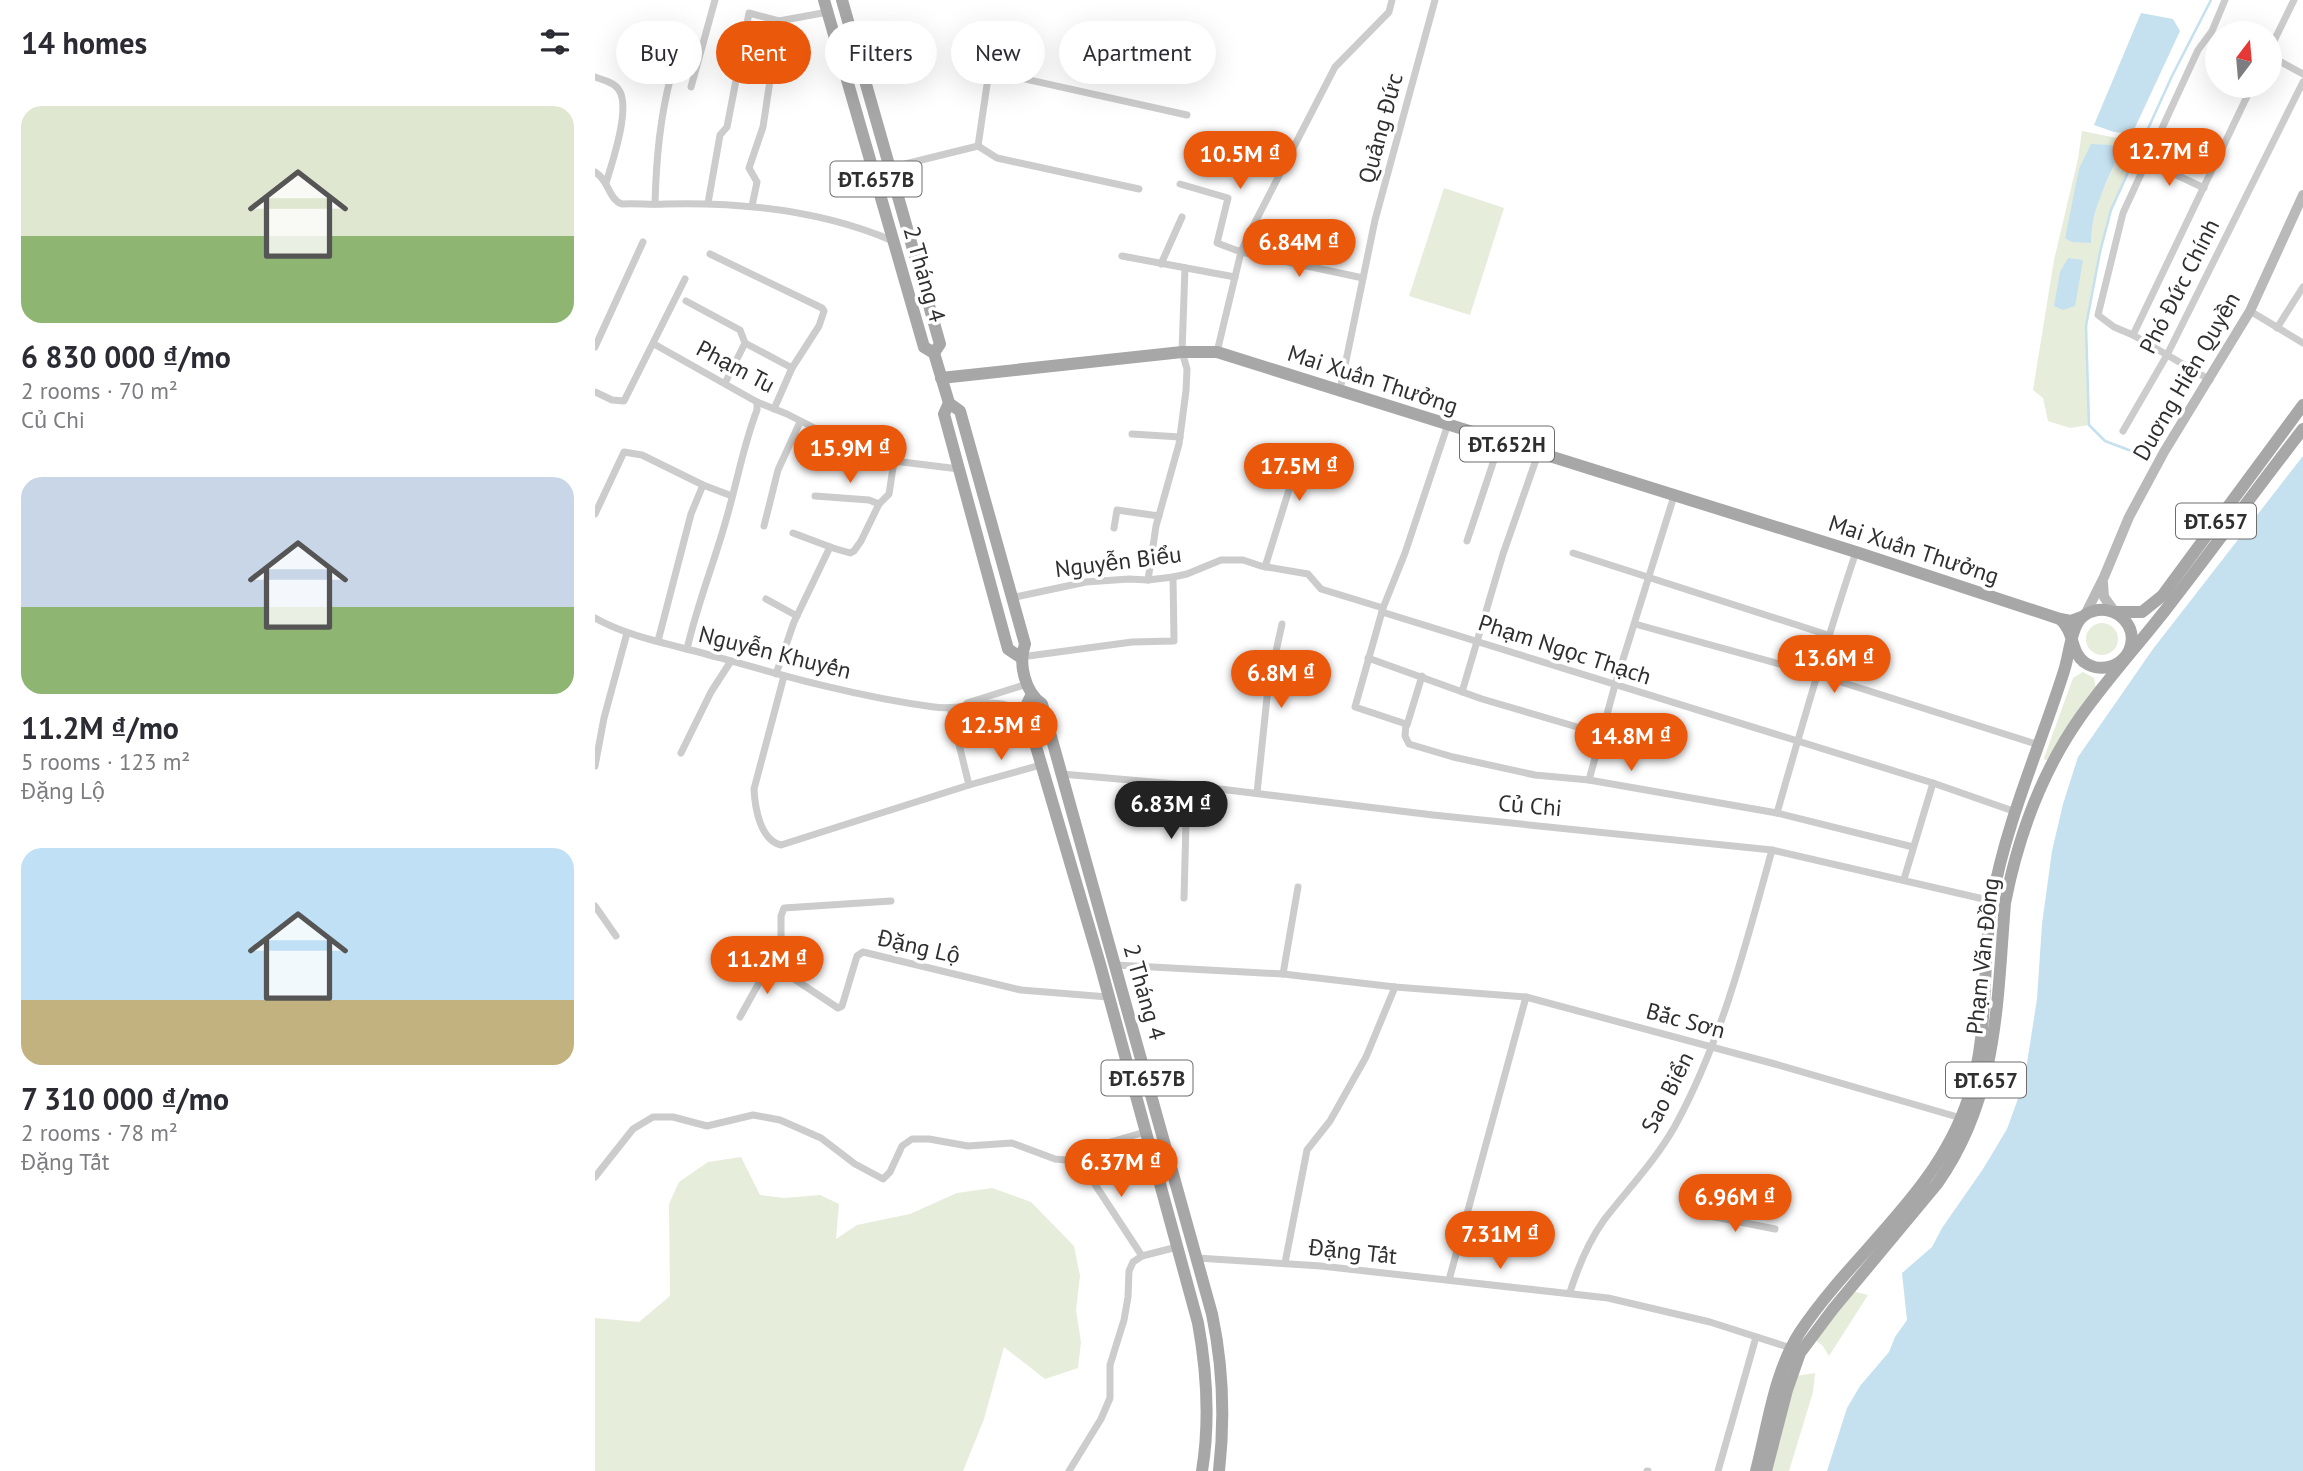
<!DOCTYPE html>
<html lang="en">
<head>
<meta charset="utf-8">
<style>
	body { margin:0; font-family:"PT Sans",sans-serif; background:#f7f7f7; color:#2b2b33; height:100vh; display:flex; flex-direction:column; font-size:26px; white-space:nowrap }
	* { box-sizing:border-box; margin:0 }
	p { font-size:23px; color:#7c7c81 }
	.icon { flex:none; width:38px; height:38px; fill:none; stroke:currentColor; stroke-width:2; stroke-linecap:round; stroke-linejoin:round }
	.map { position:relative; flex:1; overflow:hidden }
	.panel { display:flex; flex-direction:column; background:#fff; width:595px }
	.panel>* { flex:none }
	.guide { position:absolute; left:21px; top:21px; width:665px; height:63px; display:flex; gap:14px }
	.needle { width:46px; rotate:16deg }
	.buttons { position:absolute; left:1610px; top:21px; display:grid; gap:14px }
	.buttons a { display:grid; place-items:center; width:77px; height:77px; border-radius:50%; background:#fff; box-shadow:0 7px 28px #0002; font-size:35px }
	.price { position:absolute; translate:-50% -60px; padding:0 16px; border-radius:24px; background:#ea580c; color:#fff; font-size:23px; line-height:46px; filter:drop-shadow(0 2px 4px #0008) }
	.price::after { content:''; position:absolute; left:50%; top:42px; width:21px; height:16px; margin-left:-10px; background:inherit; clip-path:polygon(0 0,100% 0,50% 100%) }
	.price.selected { background:#222; color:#fff }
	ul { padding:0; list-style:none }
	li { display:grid; align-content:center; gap:14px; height:371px; padding:0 21px }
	li span { display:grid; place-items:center; height:217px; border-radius:21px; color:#555 }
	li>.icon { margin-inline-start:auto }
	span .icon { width:126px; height:126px; fill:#fffc; stroke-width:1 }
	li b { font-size:30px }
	h2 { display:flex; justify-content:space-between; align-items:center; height:84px; padding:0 21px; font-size:30px }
	.chip { padding:0 24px; border-radius:32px; background:#fff; box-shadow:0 7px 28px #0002; font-size:24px; line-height:63px }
	.chip.selected { background:#ea580c; color:#fff }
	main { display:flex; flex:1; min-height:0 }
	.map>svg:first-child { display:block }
	.green { fill:#e6eddb; fill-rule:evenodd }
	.water { fill:#c5e0ef }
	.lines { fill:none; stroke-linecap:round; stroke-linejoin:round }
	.stream { stroke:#c5e0ef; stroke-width:2.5 }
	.street { stroke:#ccc; stroke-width:7 }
	.secondary { stroke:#b9b9b9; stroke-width:10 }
	.primary { stroke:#a7a7a7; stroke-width:12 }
	.labels { text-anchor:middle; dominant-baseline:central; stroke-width:7; stroke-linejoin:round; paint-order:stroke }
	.shield { fill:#fff; stroke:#6d6d6d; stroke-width:2 }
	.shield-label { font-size:21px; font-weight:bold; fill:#2f2f2f }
	.street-label { font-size:23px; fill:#2f2f2f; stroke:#fff }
</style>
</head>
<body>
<main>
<section class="panel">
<h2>14 homes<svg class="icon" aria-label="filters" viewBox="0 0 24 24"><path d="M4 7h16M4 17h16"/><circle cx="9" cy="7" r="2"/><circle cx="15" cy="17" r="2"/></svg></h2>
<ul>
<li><span style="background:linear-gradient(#dfe7d0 60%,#8fb573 0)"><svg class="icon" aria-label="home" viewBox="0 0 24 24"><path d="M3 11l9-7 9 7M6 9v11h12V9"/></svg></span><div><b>6 830 000 ₫/mo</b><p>2 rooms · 70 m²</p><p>Củ Chi</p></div></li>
<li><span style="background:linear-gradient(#c9d6e8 60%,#8fb573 0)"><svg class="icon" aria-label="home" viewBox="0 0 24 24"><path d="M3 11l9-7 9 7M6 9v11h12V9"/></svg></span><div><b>11.2M ₫/mo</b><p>5 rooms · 123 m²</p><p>Đặng Lộ</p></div></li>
<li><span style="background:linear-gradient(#bfe0f5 70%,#c2b280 0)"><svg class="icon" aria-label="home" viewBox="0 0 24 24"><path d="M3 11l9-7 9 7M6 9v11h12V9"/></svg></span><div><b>7 310 000 ₫/mo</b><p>2 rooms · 78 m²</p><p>Đặng Tất</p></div></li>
</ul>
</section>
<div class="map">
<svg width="1708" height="1471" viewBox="0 0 1708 1471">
	<rect width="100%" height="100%" fill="#fff"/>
	<g class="green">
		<path d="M1487 131 1532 140 1545 147 1516 210 1505 252 1491 326 1494 425 1475 428 1453 421 1448 398 1438 390 1459 260 1483 159ZM1526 150 1504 199 1496 231 1470 238 1478 202Z"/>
		<path d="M849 188 909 208 875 315 814 296Z"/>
		<circle cx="1507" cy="639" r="16"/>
		<path d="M1488 672 1499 678 1501 688 1471 729 1453 760H1450L1449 758 1478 678Z"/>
		<path d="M146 1157 165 1195 189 1198 225 1195 244 1204 241 1239 262 1225 315 1214 362 1193 397 1188 436 1202 479 1246 485 1276 481 1310 486 1342 483 1368 450 1379 409 1347 389 1419 368 1471H0V1318L44 1322 75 1296 74 1204 84 1182 113 1162Z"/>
		<path d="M1257 1291 1273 1295 1234 1356 1228 1346 1219 1339Z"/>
		<path d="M1220 1373 1218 1392 1194 1471H1174L1201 1376Z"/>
	</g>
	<g class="water">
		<path d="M1546 13 1578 19 1585 31 1537 134 1519 132 1499 125Z"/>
		<path d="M1496 144 1517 145 1526 150C1513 179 1496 210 1496 243L1477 242 1470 238 1484 169Z"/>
		<path d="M1473 258 1488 260 1480 306 1468 310 1459 306 1465 272Z"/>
		<path d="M1708 456V1471H1232L1252 1408 1265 1386 1294 1352 1300 1337 1312 1320 1307 1273 1337 1247 1347 1228 1388 1169 1412 1129 1429 1082 1442 999 1447 924 1457 851 1468 804 1483 757 1558 649Z"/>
	</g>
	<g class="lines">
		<path class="stream" d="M1547 455 1510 441 1494 425 1491 326 1505 252 1516 210 1577 76 1616 0"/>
		<g class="street">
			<path d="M1675 49 1699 0"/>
			<path d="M1675 56 1708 74"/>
			<path d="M0 77C8 80 19 82 24 90 36 108 17 163 11 183"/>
			<path d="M96 87 120 0"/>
			<path d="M383 146 402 158 544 189"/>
			<path d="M1552 161 1609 188"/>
			<path d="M294 168 383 146 394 71 592 115"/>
			<path d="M0 172C14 180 13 199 27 204 41 203 55 205 70 204 148 202 226 210 298 241"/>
			<path d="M585 184 633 198 622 243 646 252 768 278"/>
			<path d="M113 203 125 135 132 127 154 13 184 21 233 12"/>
			<path d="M60 204C61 162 64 122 75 80"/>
			<path d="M157 206 162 182 154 168 168 127 184 21"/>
			<path d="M115 254 227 308 229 311 224 326 197 368 179 409"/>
			<path d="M527 256 640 277"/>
			<path d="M566 264 587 217"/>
			<path d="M91 301 145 330 150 343"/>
			<path d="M1655 311 1708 343"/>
			<path d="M1682 328 1708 287"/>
			<path d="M1538 335 1657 86"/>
			<path d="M59 344 162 402 192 414 241 439 299 461 364 469"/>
			<path d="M0 347 48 242"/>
			<path d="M622 352 646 252 655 232 740 67 794 12 797 0"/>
			<path d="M1615 380 1538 335 1519 327 1503 315 1528 213 1603 50 1617 31 1630 0"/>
			<path d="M130 383 150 343 197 368"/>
			<path d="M745 390 780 220 840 0"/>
			<path d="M0 392 17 400 29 401 90 279"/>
			<path d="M853 424 810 553 788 608 760 707 811 724 810 736 814 744 858 757 940 775 994 780 1182 813 1318 847"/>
			<path d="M1528 431 1572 355 1708 82"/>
			<path d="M537 434 585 437"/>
			<path d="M220 496 274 500 284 504"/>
			<path d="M0 514 29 452 47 455 108 485 137 496"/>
			<path d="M169 526 183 470 205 422"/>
			<path d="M519 528 522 510 564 516"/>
			<path d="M198 533 238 548 255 553 259 551 266 541 284 504 294 494 299 461"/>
			<path d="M872 541 905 442"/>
			<path d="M978 553 1233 635"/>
			<path d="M670 567 702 464 690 460"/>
			<path d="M553 580 561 526 584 444 591 391 592 369 587 352 590 268"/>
			<path d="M416 598 491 582 534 579 553 580 578 577 592 574 626 560H648L666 566 713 574 726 589 788 608"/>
			<path d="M171 599 202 616"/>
			<path d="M787 612 1338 783 1421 812"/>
			<path d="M0 618C34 637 74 644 111 654 186 675 262 697 339 707 374 712 400 691 431 715"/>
			<path d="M1040 624 1224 675 1444 745"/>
			<path d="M63 641 96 514 108 485"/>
			<path d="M92 649C102 605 119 563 131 520 142 483 148 446 162 410V402"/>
			<path d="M426 657 537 642 579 641 578 577"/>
			<path d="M773 658 887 699 1006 734"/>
			<path d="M181 674 199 622 235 547"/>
			<path d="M189 676 159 789C160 808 165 840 186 845L374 785 355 708"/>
			<path d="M867 692 908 554 943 454"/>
			<path d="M372 703 432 684"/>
			<path d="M812 725 827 676"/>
			<path d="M86 753 116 692 136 661"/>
			<path d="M0 766 9 718 32 633"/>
			<path d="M467 774 592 785 838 815 1177 850 1397 901"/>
			<path d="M994 780 1020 685 1079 496"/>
			<path d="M374 785 446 765"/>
			<path d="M662 793 673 688 687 624"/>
			<path d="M1182 813C1207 725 1232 638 1261 552"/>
			<path d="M1309 879 1338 783"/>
			<path d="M589 898 592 785"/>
			<path d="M296 901 189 908 186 916V937L175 963 243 1008 247 1006 262 956 268 952 426 990 513 997"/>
			<path d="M0 906 21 936"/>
			<path d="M521 965 688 974 800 987 931 997 1180 1064 1366 1118"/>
			<path d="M688 974 703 887"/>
			<path d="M145 1017 175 963"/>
			<path d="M482 1157 547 1256"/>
			<path d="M0 1177 38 1129 58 1117H78L112 1126 158 1115 185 1120 226 1138 260 1164 288 1179 295 1172 307 1146 317 1139H334L373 1146 417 1143 460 1159 471 1160 512 1143 550 1132"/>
			<path d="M1105 1214 1180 1229"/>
			<path d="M602 1258 726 1266 1013 1298 1115 1322 1196 1348"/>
			<path d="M690 1263 712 1150 735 1121 771 1057 800 987"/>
			<path d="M854 1280 931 997"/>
			<path d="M975 1292C983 1267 994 1241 1009 1220 1033 1189 1061 1160 1080 1126 1127 1040 1151 944 1177 850"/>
			<path d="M474 1471 506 1419 515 1398V1365L529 1320 533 1297 534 1271 538 1262 547 1256 582 1247"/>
			<path d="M1052 1471H1053"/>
			<path d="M1123 1471 1161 1337"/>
		</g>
		<g class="secondary">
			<path d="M1508 583 1509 597 1520 612"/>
			<path d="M1490 615 1509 577 1534 517 1569 452 1655 311 1708 195"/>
		</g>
		<g class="primary">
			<path d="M229 0 329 347 339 353 354 403 365 411 430 644C423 664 430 692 447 704L617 1314C628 1366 630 1418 624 1471"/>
			<path d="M247 0 345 344 339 353"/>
			<path d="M346 378 587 352H622L1261 552 1465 619 1476 621 1487 617"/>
			<path d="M354 403 349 414 413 649 425 657"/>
			<path d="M1521 612H1547L1567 596 1708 405"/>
			<path d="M436 696 430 708 432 716 505 964 603 1323C612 1372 615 1422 607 1471"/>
			<path d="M1161 1471C1173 1425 1179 1372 1205 1332 1259 1251 1344 1192 1374 1096 1395 1031 1386 967 1397 901 1411 822 1445 747 1469 671 1474 656 1475 635 1483 622 1490 611 1506 607 1518 612 1526 615 1534 623 1536 632 1542 659 1511 678 1489 662 1475 651 1480 632 1465 619"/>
			<path d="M1171 1471 1192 1390 1205 1353 1238 1309 1342 1184C1403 1098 1402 1003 1410 903 1423 837 1447 771 1486 716 1513 678 1544 644 1572 608 1618 549 1662 488 1708 429"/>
		</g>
	</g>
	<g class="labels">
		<g class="shield">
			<rect x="235.5" y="161.5" width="91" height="35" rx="5"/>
			<rect x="865" y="426.5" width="94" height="35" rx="5"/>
			<rect x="1581" y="503.5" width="80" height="35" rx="5"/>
			<rect x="506.5" y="1060.5" width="91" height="35" rx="5"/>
			<rect x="1351" y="1062.5" width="80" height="35" rx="5"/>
		</g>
		<g class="shield-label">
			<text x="281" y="179">ĐT.657B</text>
			<text x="912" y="444">ĐT.652H</text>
			<text x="1621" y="521">ĐT.657</text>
			<text x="552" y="1078">ĐT.657B</text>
			<text x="1391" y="1080">ĐT.657</text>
		</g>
		<g class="street-label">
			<text transform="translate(785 128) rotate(-75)">Quảng Đức</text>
			<text transform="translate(330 274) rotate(74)">2 Tháng 4</text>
			<text transform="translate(1584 286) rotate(-63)">Phó Đức Chính</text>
			<text transform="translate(141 366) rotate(28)">Phạm Tu</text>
			<text transform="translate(1591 376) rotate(-60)">Duơng Hiến Quyền</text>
			<text transform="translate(778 379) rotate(18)">Mai Xuân Thưởng</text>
			<text transform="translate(1319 549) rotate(18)">Mai Xuân Thưởng</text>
			<text transform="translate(523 561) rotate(-7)">Nguyễn Biểu</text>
			<text transform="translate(970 649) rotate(18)">Phạm Ngọc Thạch</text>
			<text transform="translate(180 652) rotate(14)">Nguyễn Khuyến</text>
			<text transform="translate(935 805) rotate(5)">Củ Chi</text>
			<text transform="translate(324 946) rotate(13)">Đặng Lộ</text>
			<text transform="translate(1387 956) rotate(-84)">Phạm Văn Đồng</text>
			<text transform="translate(550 992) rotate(74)">2 Tháng 4</text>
			<text transform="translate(1091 1020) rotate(15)">Bắc Sơn</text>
			<text transform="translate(1072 1092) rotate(-63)">Sao Biển</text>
			<text transform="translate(758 1251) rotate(6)">Đặng Tất</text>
		</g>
	</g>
</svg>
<div class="buttons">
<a><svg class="needle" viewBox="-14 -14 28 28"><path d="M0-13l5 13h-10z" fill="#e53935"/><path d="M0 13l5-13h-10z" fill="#7c7c81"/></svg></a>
</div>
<b class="price" style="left:1574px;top:188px">12.7M ₫</b>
<b class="price" style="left:645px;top:191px">10.5M ₫</b>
<b class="price" style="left:704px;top:279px">6.84M ₫</b>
<b class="price" style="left:255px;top:485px">15.9M ₫</b>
<b class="price" style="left:704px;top:503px">17.5M ₫</b>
<b class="price" style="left:1239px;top:695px">13.6M ₫</b>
<b class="price" style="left:686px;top:710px">6.8M ₫</b>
<b class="price" style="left:406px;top:762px">12.5M ₫</b>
<b class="price" style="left:1036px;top:773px">14.8M ₫</b>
<b class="price selected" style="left:576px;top:841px">6.83M ₫</b>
<b class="price" style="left:172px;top:996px">11.2M ₫</b>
<b class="price" style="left:526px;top:1199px">6.37M ₫</b>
<b class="price" style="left:1140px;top:1234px">6.96M ₫</b>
<b class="price" style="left:905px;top:1271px">7.31M ₫</b>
<div class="guide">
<a class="chip">Buy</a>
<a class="chip selected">Rent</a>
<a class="chip">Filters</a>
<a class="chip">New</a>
<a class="chip">Apartment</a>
</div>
</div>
</main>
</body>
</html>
